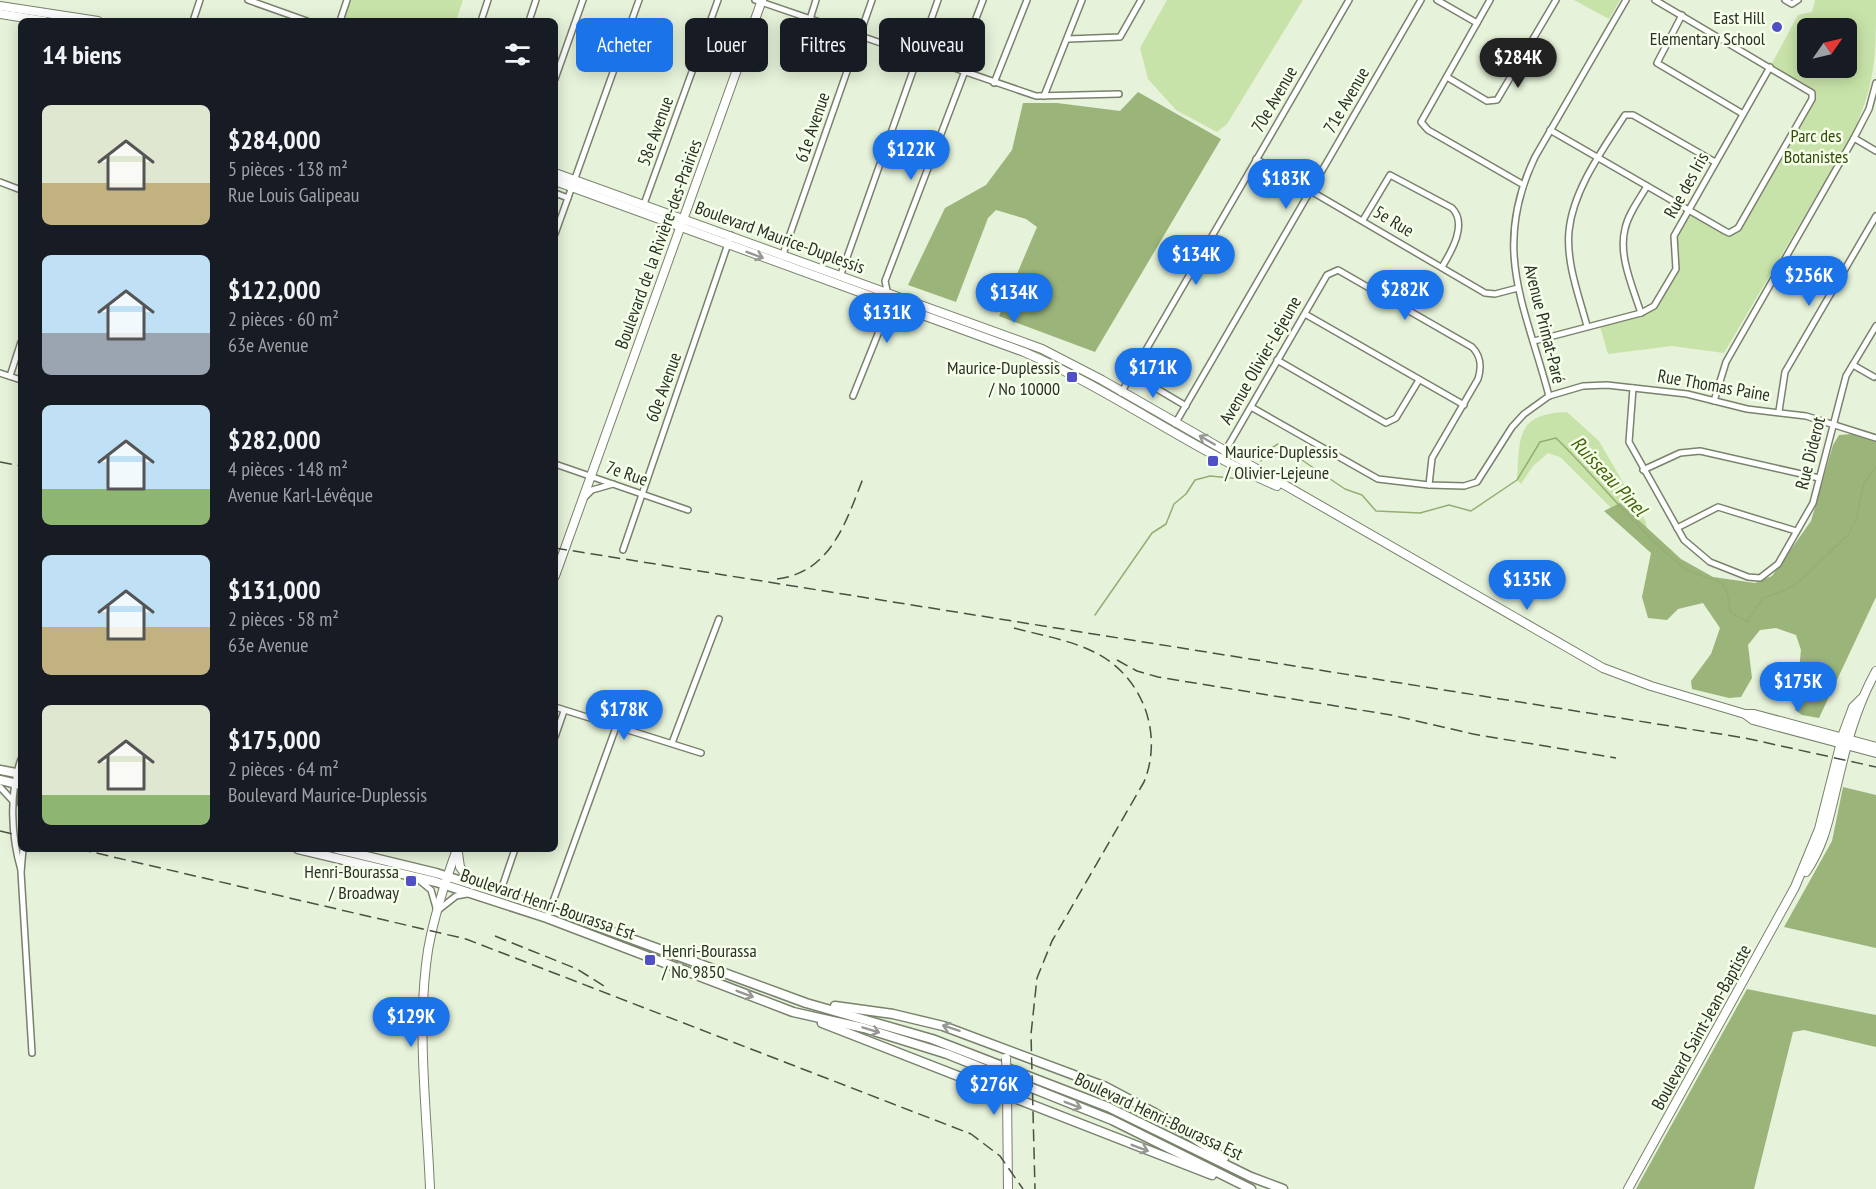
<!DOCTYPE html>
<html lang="fr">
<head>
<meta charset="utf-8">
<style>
	body { margin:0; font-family:"PT Sans Narrow",sans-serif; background:#242831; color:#f1f3f6; height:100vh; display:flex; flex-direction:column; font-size:22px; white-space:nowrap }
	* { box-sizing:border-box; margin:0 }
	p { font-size:20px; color:#9ea1a6 }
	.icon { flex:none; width:33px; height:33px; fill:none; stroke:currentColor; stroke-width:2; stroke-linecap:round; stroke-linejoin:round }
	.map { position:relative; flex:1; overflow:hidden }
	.details { position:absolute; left:18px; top:18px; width:540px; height:834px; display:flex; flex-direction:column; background:#171b24; border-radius:9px; box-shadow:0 3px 15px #0003 }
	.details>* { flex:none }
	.banner { position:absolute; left:576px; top:18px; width:570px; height:54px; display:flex; gap:12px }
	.needle { width:39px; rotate:56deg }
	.buttons { position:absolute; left:1797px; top:18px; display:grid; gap:12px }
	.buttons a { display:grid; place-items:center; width:60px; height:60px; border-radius:9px; background:#171b24; box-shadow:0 3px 15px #0003; font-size:30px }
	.price { position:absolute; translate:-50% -51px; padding:0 14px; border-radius:21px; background:#1a73e8; color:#fff; font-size:20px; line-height:39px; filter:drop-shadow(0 2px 3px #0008) }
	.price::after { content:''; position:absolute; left:50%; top:36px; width:18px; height:14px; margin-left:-9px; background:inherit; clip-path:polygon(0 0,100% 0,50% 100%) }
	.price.current { background:#222; color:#fff }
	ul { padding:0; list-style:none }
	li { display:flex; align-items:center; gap:18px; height:150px; padding:0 24px }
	li span { display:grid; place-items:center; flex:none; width:168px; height:120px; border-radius:9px; color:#555 }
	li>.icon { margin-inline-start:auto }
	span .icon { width:72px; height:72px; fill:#fffc; stroke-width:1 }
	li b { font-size:26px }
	h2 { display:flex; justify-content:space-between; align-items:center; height:72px; padding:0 24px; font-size:26px }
	.pill { padding:0 21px; border-radius:9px; background:#171b24; box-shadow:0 3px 15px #0003; font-size:21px; line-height:54px }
	.pill.current { background:#1a73e8; color:#fff }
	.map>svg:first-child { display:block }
	.green { fill:#c8e3a9; fill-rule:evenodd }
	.forest { fill:#9ab47a }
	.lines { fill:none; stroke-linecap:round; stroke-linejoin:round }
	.stream { stroke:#94ae74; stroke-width:1.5 }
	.street-casing { stroke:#78826c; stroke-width:8 }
	.secondary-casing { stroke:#78826c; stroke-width:10 }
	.primary-casing { stroke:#78826c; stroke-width:11 }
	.street { stroke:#fff; stroke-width:5 }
	.secondary { stroke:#fff; stroke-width:8 }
	.primary { stroke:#fff; stroke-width:8 }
	.rail { stroke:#4a5043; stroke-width:1.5; stroke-dasharray:12 6; stroke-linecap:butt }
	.secondary-bridge-casing { stroke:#78826c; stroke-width:10; stroke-linecap:butt }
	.secondary-bridge { stroke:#fff; stroke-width:8 }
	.oneway { stroke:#969893 }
	.poi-dot { fill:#504fc6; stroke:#f5ffea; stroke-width:2 }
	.labels { text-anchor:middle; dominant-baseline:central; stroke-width:5; stroke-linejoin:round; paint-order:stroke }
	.poi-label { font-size:18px; fill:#2c3127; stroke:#f5ffea; text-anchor:end }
	.street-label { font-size:18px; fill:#2c3127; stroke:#f5ffea }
	.park-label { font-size:18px; fill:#334a08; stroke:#f5ffea }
	.water-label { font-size:20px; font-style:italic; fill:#45630a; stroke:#f5ffea }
</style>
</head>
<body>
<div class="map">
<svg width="1876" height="1189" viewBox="0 0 1876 1189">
	<rect width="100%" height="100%" fill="#e6f2d9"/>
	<g class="green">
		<path d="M347 0H463L456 21H340Z"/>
		<path d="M1167 0H1303L1227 124 1217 132 1176 110 1148 79 1140 48Z"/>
		<path d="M1574 0H1620L1609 19Z"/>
		<path d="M1815 0H1876C1876 58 1876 82 1852 135L1724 353 1672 346 1608 354 1599 323 1654 306 1677 262 1674 236 1688 210 1728 234 1733 232 1812 99 1811 90 1770 67 1798 15 1812 12ZM1808 28H1846V68H1808Z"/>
		<path d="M1567 412 1599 441 1646 522 1648 537 1639 536 1560 457 1548 453 1533 466 1521 484 1517 480C1520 438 1515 414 1567 412Z"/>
	</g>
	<g class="forest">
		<path d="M1138 92 1221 139 1095 352 999 316 1037 227 1026 219 996 210 988 218 956 302 908 285 945 208 986 185 1012 150 1023 103H1057L1120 111Z"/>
		<path d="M1852 434 1876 440V597L1819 718 1802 715 1795 710 1801 650 1796 635 1776 628 1760 630 1748 645 1752 678 1741 697 1729 698 1692 689 1691 681 1711 654 1720 628 1703 603 1678 609 1667 620 1648 618 1642 597 1651 553 1604 511 1620 503 1681 559 1713 577 1755 583 1772 576 1811 521 1833 445 1839 435Z"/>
		<path d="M1843 787 1876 795V948L1784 927 1832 841Z"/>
		<path d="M1747 989 1876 1015V1047L1804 1030 1793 1032 1754 1189H1636Z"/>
	</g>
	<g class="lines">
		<g class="stream">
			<path d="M1261 461 1273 447 1278 444 1345 489 1362 495 1376 511 1420 513 1449 505 1471 511 1517 480 1540 442 1556 438C1599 480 1636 529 1683 567 1707 586 1728 566 1730 612L1747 622 1763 598 1786 590 1801 580 1848 535 1856 520 1864 483 1876 467"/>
			<path d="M1095 615 1152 533 1166 524 1174 504 1186 494 1195 480 1210 476 1241 479"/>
		</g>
		<g class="street-casing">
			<g id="street">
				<path d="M248 0 307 21"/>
				<path d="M755 0 1036 96 1119 94"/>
				<path d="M1437 0 1477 23"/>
				<path d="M1490 0 1421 122 1428 130 1522 184"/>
				<path d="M1785 0 1792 4 1798 0"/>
				<path d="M1682 15 1657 63 1743 114"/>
				<path d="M810 19 816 0"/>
				<path d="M193 21 200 0"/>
				<path d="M340 21 347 0"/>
				<path d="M481 21 488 0"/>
				<path d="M529 21 536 0"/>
				<path d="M1068 39 1120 37 1141 0"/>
				<path d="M957 68 983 0"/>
				<path d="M1447 77 1487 101 1497 100 1556 0"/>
				<path d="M555 79 583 0"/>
				<path d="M994 83 1027 0"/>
				<path d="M1044 96 1082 0"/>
				<path d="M1550 130 1725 231 1729 233 1738 228 1812 99V93L1655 0"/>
				<path d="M1854 138 1876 151"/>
				<path d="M1256 159 1485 293 1495 294 1518 288"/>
				<path d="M0 182 21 190"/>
				<path d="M555 193 568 198"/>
				<path d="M644 204 718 0"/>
				<path d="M1363 220 1390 175 1452 208C1468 224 1451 252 1442 267"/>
				<path d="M555 234 639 0"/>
				<path d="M782 257 872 0"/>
				<path d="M1785 262 1832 290"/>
				<path d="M840 277 938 0"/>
				<path d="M1641 313C1633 288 1618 255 1625 229 1628 214 1639 200 1647 186"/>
				<path d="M1305 314 1464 405"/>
				<path d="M1587 326C1579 296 1566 263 1569 231 1573 190 1603 149 1625 115H1633L1715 162"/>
				<path d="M1534 341 1641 313 1654 306 1676 269 1674 236 1770 67"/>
				<path d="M1277 360 1386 423 1396 418 1419 380"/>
				<path d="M1853 365 1874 377"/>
				<path d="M0 373 21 380"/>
				<path d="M1132 374 1186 406"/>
				<path d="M10 376 21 342"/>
				<path d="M1633 388 1629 442 1684 540 1710 562 1748 577 1760 578 1778 564 1813 503 1846 376 1876 326"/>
				<path d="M1121 393 1349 0"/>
				<path d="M853 396 890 304 885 281 965 71"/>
				<path d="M1549 396C1525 305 1491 249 1535 157L1626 0"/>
				<path d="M1714 401 1726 362 1854 138 1869 109 1876 83"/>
				<path d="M1251 407 1378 479 1429 485 1464 486 1477 482 1512 427 1524 414 1549 396 1583 386 1607 385 1687 394 1747 409 1806 416 1876 438"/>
				<path d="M1779 411 1785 372 1876 216"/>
				<path d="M1175 424 1421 0"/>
				<path d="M1224 453 1327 275 1338 270 1472 347C1481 356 1482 366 1478 379L1432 458 1429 485"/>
				<path d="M555 464 688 510"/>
				<path d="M1643 470 1680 453 1700 451 1819 478"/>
				<path d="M584 498 592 490 613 484"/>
				<path d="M1677 528 1718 507 1796 531"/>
				<path d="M623 550 731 235"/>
				<path d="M555 707 701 753"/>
				<path d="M555 737 564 711"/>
				<path d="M672 743 719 619"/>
				<path d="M0 787 12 800"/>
				<path d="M21 788V804"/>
				<path d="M23 849 21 872 32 1053"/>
				<path d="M21 870C11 836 9 793 21 759"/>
				<path d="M420 881 431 890 437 911 456 896 467 894"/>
				<path d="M500 893 515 849"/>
				<path d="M547 918 616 727"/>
			</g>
		</g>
		<g class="secondary-casing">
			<g id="secondary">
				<path d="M0 6 98 21"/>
				<path d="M0 14 44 21"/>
				<path d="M555 173 1042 349 1102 380 1603 668 1651 686 1745 714 1753 720 1876 753"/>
				<path d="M555 181 1024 352C1112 390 1189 448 1277 486"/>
				<path d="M555 576 762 0"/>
				<path d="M1745 714H1754L1876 747"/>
				<path d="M458 853 460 867 473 885"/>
				<path d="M1806 872C1825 844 1829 818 1837 785 1846 746 1856 707 1876 671"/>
				<path d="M1007 1090 1008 1189"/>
				<path d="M430 1189C427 1111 416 1028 428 950 434 916 445 882 457 849"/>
				<path d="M1628 1189 1795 887 1819 829 1843 734 1853 707 1861 699"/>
			</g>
		</g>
		<g class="primary-casing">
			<g id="primary">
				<path d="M0 770 21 774"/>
				<path d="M0 780 21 785"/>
				<path d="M298 849 436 882 547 918 793 1012 864 1028 947 1054 1112 1120 1251 1189"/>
				<path d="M337 849 436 873 550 909 806 1003 932 1039 1108 1107 1251 1177 1283 1189"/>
				<path d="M835 1006 893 1014 943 1026 1106 1087 1155 1113 1224 1158"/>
				<path d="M822 1023 1212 1175"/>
			</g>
		</g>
		<use href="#street" class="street"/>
		<use href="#secondary" class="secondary"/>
		<use href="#primary" class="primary"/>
		<g class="rail">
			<path d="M0 462 21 466"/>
			<path d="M555 548 1745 738 1876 767"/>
			<path d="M777 579C832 572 846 521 864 476"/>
			<path d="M1014 628C1040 635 1070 640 1094 652 1142 675 1164 733 1144 782L1052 941 1037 978 1031 1034 1035 1189"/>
			<path d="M1117 660 1137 671 1158 677 1391 715 1473 734 1616 758"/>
			<path d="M0 831 21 836"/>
			<path d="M79 849 466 939 971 1134 1000 1156 1023 1189"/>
			<path d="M495 936 577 969 604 986"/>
		</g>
		<g class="secondary-bridge-casing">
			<path id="secondary-bridge" d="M1006 1058 1007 1086"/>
		</g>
		<use href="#secondary-bridge" class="secondary-bridge"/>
	</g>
	<defs><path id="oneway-shaft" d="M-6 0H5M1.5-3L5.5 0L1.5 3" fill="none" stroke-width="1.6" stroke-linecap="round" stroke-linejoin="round" transform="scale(1.5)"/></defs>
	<g class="oneway">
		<use href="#oneway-shaft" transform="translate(755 255) rotate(21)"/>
		<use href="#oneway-shaft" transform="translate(1207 440) rotate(-150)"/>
		<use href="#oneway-shaft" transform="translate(745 994) rotate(21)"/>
		<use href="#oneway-shaft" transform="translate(951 1028) rotate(-162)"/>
		<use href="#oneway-shaft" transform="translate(871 1030) rotate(17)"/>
		<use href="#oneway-shaft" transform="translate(1073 1105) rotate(21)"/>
		<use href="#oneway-shaft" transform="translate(1140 1148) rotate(21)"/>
	</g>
	<g class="poi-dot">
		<circle cx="1777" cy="27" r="6"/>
		<rect x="1066" y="371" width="12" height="12" rx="3"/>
		<rect x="1207" y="455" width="12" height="12" rx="3"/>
		<rect x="405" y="875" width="12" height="12" rx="3"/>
		<rect x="644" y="954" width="12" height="12" rx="3"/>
	</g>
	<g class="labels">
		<g class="poi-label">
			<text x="1765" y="17">East Hill<tspan x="1765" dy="21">Elementary School</tspan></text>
			<text x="1060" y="367">Maurice-Duplessis<tspan x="1060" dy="21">/ No 10000</tspan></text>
			<text x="1225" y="451" text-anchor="start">Maurice-Duplessis<tspan x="1225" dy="21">/ Olivier-Lejeune</tspan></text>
			<text x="399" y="871">Henri-Bourassa<tspan x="399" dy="21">/ Broadway</tspan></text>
			<text x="662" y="950" text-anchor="start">Henri-Bourassa<tspan x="662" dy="21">/ No 9850</tspan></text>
		</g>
		<g class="street-label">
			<text transform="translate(1274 99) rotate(-60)">70e Avenue</text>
			<text transform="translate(1346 100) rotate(-60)">71e Avenue</text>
			<text transform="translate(812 127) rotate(-71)">61e Avenue</text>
			<text transform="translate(655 131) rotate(-70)">58e Avenue</text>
			<text transform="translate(1686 185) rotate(-61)">Rue des Iris</text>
			<text transform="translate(1394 221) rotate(31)">5e Rue</text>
			<text transform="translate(780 237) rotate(20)">Boulevard Maurice-Duplessis</text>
			<text transform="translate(658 244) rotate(-70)">Boulevard de la Rivière-des-Prairies</text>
			<text transform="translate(1545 324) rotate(76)">Avenue Primat-Paré</text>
			<text transform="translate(1260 360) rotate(-60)">Avenue Olivier-Lejeune</text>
			<text transform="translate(1714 385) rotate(10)">Rue Thomas Paine</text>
			<text transform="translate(663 387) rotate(-70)">60e Avenue</text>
			<text transform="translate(1810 453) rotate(-76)">Rue Diderot</text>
			<text transform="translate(627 473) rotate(19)">7e Rue</text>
			<text transform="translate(548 904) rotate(19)">Boulevard Henri-Bourassa Est</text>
			<text transform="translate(1701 1027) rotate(-61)">Boulevard Saint-Jean-Baptiste</text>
			<text transform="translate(1159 1116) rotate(25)">Boulevard Henri-Bourassa Est</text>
		</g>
		<g class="park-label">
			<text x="1816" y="135">Parc des<tspan x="1816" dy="21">Botanistes</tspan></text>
		</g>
		<g class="water-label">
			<text transform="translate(1609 476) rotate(47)">Ruisseau Pinel</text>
		</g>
	</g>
</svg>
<div class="buttons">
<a><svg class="needle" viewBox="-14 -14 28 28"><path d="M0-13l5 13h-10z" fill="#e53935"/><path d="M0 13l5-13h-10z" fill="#9ea1a6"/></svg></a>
</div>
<b class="price current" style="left:1518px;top:89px">$284K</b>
<b class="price" style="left:911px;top:181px">$122K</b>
<b class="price" style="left:1286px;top:210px">$183K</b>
<b class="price" style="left:1196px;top:286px">$134K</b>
<b class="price" style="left:1809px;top:307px">$256K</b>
<b class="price" style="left:1405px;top:321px">$282K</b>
<b class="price" style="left:1014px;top:324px">$134K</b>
<b class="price" style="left:887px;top:344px">$131K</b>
<b class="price" style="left:1153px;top:399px">$171K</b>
<b class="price" style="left:1527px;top:611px">$135K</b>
<b class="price" style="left:1798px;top:713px">$175K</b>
<b class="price" style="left:624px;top:741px">$178K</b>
<b class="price" style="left:411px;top:1048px">$129K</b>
<b class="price" style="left:994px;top:1116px">$276K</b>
<div class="banner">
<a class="pill current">Acheter</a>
<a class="pill">Louer</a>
<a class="pill">Filtres</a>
<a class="pill">Nouveau</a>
</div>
<section class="details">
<h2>14 biens<svg class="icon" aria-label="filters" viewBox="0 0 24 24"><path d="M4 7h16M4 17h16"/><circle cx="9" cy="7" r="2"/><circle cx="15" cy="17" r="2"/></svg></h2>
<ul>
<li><span style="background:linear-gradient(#dfe7d0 65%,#c2b280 0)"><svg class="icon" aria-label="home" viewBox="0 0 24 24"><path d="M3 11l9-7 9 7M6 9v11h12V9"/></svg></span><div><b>$284,000</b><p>5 pièces · 138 m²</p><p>Rue Louis Galipeau</p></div></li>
<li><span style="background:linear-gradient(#bfe0f5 65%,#9aa5b1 0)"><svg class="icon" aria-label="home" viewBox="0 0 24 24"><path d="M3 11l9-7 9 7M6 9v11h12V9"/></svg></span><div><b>$122,000</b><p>2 pièces · 60 m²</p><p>63e Avenue</p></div></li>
<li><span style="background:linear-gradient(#bfe0f5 70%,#8fb573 0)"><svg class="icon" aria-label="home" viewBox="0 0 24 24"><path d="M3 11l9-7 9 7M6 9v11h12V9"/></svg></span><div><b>$282,000</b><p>4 pièces · 148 m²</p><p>Avenue Karl-Lévêque</p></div></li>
<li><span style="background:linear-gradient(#bfe0f5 60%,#c2b280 0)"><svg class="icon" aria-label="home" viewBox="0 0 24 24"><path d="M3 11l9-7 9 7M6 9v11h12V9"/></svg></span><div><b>$131,000</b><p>2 pièces · 58 m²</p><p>63e Avenue</p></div></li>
<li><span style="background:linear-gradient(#dfe7d0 75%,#8fb573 0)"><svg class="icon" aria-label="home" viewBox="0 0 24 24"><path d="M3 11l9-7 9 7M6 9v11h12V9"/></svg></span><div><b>$175,000</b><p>2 pièces · 64 m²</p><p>Boulevard Maurice-Duplessis</p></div></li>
</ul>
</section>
</div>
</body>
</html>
